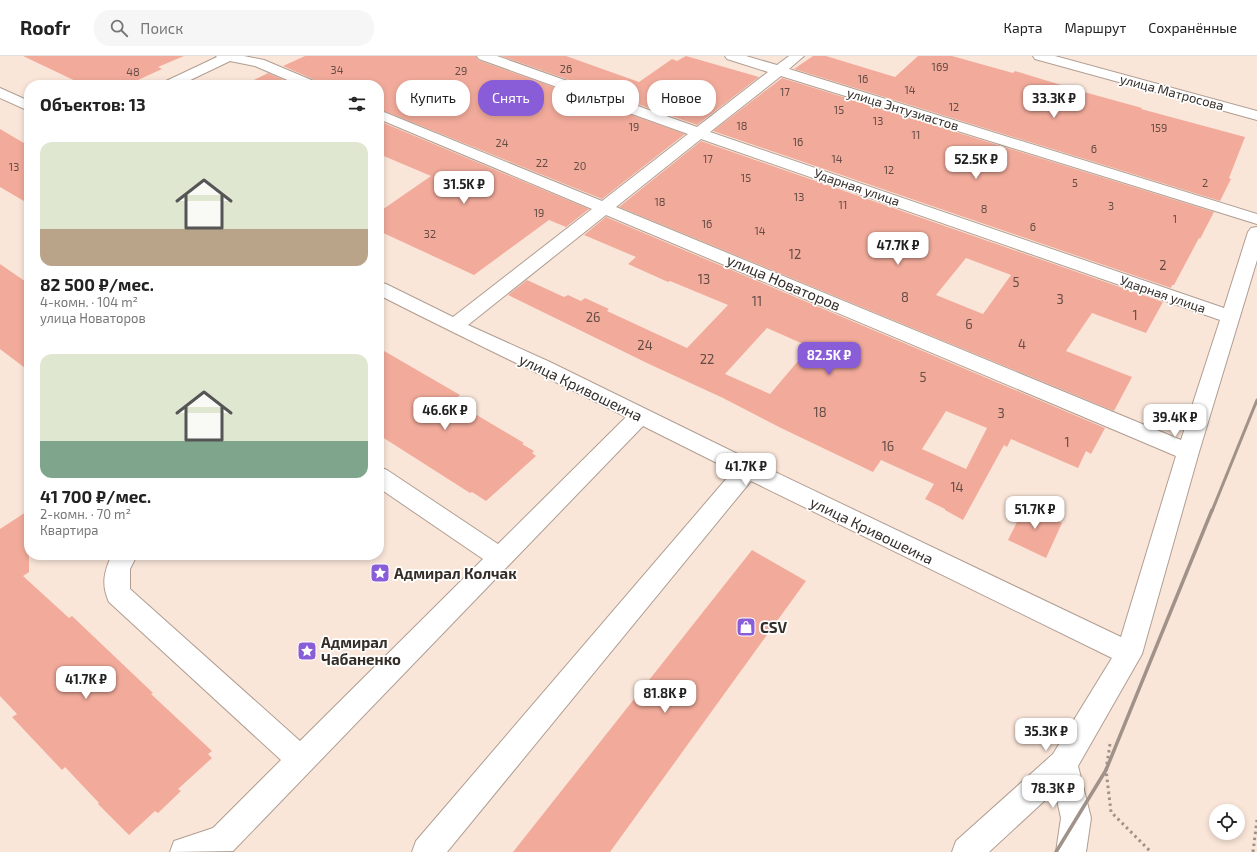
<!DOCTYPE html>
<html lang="ru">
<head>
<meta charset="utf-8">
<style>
	body { margin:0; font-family:"Exo 2",sans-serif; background:#f6f6f6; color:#222; height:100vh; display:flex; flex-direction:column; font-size:15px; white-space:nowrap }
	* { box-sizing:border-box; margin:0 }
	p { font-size:13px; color:#767676 }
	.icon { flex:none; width:22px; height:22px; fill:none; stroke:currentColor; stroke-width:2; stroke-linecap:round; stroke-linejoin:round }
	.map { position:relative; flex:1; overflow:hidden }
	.panel { position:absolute; left:24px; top:24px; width:360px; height:480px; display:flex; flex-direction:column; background:#fff; border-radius:16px; box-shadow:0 2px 6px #0003 }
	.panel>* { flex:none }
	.guide { position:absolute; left:396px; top:24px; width:380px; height:36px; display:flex; gap:8px }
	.fabs { position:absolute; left:1209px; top:748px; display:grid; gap:8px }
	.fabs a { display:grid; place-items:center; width:36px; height:36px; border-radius:50%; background:#fff; box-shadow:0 2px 6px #0003; font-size:20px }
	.price { position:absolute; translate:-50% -34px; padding:0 9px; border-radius:8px; background:#fff; color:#222; font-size:13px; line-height:26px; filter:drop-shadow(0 1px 2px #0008) }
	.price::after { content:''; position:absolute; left:50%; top:24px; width:12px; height:9px; margin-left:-6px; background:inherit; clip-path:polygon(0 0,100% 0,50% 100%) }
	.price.selected { background:#895dd7; color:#fff }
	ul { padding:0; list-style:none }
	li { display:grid; align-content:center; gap:8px; height:212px; padding:0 16px }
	li span { display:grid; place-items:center; height:124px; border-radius:12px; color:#555 }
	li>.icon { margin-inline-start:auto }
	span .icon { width:72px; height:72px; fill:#fffc; stroke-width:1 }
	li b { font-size:17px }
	h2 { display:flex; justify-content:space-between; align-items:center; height:48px; padding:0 16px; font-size:17px }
	.chip { padding:0 14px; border-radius:16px; background:#fff; box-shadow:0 2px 6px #0003; font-size:14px; line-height:36px }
	.chip.selected { background:#895dd7; color:#fff }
	header { display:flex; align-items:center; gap:24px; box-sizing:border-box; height:56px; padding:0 20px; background:#fff; border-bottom:1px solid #e0e0e0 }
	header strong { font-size:19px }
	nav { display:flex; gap:22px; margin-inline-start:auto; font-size:14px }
	.search { width:280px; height:36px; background:#f6f6f6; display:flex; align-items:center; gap:10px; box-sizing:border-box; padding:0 14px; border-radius:16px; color:#767676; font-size:15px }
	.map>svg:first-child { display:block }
	.building { fill:#f2ab9b; fill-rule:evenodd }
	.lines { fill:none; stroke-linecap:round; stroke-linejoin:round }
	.minor-casing { stroke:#b09e92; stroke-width:2 }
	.highway-casing { stroke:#b09e92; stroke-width:2 }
	.path { stroke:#9f9188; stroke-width:3; stroke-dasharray:2.5 3.5; stroke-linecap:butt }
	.minor { fill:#fff; fill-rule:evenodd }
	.highway { fill:#fff; fill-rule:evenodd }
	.rail-far1 { stroke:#a09289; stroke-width:3 }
	.rail { stroke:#a09289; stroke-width:3.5 }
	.labels { text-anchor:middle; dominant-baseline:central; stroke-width:3.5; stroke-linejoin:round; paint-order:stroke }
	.far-number-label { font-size:11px; fill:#644c45 }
	.far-street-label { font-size:13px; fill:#342d28; stroke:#fff }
	.number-label { font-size:13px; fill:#644c45 }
	.street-label { font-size:15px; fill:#342d28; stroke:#fff }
	.poi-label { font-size:15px; font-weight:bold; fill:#342d28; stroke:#fff; text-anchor:start }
</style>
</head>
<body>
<header>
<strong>Roofr</strong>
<div class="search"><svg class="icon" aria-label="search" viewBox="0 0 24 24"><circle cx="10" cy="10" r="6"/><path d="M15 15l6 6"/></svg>Поиск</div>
<nav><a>Карта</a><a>Маршрут</a><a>Сохранённые</a></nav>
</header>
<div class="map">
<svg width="1257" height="796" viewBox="0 0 1257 796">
	<rect width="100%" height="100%" fill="#fae6d9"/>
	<g class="building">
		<path d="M23 0H184L158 11 162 13 127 29H84Z"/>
		<path d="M305 0H476L478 4 685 78 602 143 379 53V29H319L317 25 283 10Z"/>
		<path d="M501 0H566L639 26 672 3 677 5 686 0 759 21 697 69Z"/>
		<path d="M813 0H826L895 21 918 0H952L1013 17 1015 15 1084 36 1142 52 1141 53 1245 81 1229 122 1231 123 1220 145 794 13Z"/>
		<path d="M268 17 295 29H244Z"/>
		<path d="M782 22 1214 156 1200 183 1199 182 1174 229H1172L1171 232 713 75Z"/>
		<path d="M379 65 589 153 566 171 549 164 474 219 379 175V156L431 120 379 98Z"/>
		<path d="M0 73 29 90V148L0 131Z"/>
		<path d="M701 85 1163 246 1146 277 1092 257 1066 295 1132 321 1114 355 619 151ZM966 202 1011 219 983 258 936 239Z"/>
		<path d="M606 161 1105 372 1091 398 1086 395 1078 412 1011 383 1007 391 1004 389 963 464 945 454V453L925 443 934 428 881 404 873 416 781 372 723 342 649 308 508 239 527 224 564 241 568 239 581 245 585 242 609 253 607 255 687 292 728 249 670 225 668 226 628 208 636 201 584 179ZM767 272 810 291 770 338 725 318ZM946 355 987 372 966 413 922 393Z"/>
		<path d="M0 208 29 228V315L0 293Z"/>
		<path d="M379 292 460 339 453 345 524 387 522 388 534 395 532 397 536 400 486 445 472 436 470 437 379 379Z"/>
		<path d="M1027 446 1047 455 1046 459 1062 467 1046 502 1008 484Z"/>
		<path d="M29 454V516L23 520 69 562 72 560 153 637 151 638 212 695 208 698 212 702 178 733 181 735 158 757 155 755 129 779 98 748 99 747 65 711 62 714 27 677 12 661 17 658 0 640V473Z"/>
		<path d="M752 494 806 525 610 796H513Z"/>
	</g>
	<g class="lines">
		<g class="minor-casing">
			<g id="minor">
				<path d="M216 0H244L264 4 316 26 318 29H299L255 10 230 5 180 29H162L164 26 217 1Z"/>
				<path d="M477 0H497L697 71 768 16 727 3 725 0H746L777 9 789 0H804L789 13 1257 158V168L781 20 710 76 1224 252 1248 176 1251 172 1257 171V204L1199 396 1142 598 1078 710 1091 762 1086 796H1056L1061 762 1055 735 989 796H952L956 785 1053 698 1112 602 751 425 447 796H412L416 785 733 415 643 370 233 795 170 796 174 785 213 772 281 704 109 546C101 529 104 515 112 499H137L130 513V533L300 685 483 503 379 432V411L387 414 498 488 626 361C544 320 461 281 379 239V226L386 228 453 261 592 153 379 63V54L602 145 688 78 479 3ZM701 83 1220 264 1181 384 616 151ZM606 159 1176 400 1121 581 756 407 550 306 468 269Z"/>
				<path d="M0 32 29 45V55L0 42Z"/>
			</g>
		</g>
		<g class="highway-casing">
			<path id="highway" d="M1033 0H1055L1257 55V64L1035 3Z"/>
		</g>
		<g class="path">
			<path d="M1110 688 1106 714 1111 756 1151 796"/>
			<path d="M1253 796 1257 764"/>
		</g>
		<use href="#minor" class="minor"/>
		<use href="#highway" class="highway"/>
		<path class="rail-far1" d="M1212 455 1257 344"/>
		<path class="rail" d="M1056 796 1106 714 1212 454"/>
	</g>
	<defs>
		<g id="sight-square" transform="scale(1)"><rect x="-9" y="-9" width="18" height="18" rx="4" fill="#895dd7" stroke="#fff"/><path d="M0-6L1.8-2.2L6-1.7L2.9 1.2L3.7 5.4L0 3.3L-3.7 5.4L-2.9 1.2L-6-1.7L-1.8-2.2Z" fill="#fff"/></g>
		<g id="shop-square" transform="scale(1)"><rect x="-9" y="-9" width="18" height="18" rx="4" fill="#895dd7" stroke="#fff"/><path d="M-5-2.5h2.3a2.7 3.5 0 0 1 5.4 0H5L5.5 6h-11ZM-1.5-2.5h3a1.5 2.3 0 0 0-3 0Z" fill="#fff"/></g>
	</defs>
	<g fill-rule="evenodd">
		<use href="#sight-square" x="380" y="517"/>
		<use href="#shop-square" x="746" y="571"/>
		<use href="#sight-square" x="307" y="595"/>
	</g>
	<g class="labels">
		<g class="far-number-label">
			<text x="940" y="10">169</text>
			<text x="566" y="12">26</text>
			<text x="337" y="13">34</text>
			<text x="461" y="14">29</text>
			<text x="133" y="15">48</text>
			<text x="863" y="22">16</text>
			<text x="910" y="33">14</text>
			<text x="785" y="35">17</text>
			<text x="954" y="50">12</text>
			<text x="839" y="53">15</text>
			<text x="878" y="64">13</text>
			<text x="742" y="69">18</text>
			<text x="634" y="70">19</text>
			<text x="1159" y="71">159</text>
			<text x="916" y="78">11</text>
			<text x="798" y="85">16</text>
			<text x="502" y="86">24</text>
			<text x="1094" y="92">6</text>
			<text x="708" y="102">17</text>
			<text x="837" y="102">14</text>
			<text x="542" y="106">22</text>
			<text x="580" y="109">20</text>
			<text x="14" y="110">13</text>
			<text x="889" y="113">12</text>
			<text x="746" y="121">15</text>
			<text x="1075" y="126">5</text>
			<text x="1205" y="126">2</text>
			<text x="799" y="140">13</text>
			<text x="660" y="145">18</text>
			<text x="843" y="148">11</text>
			<text x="1111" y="149">3</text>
			<text x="984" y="152">8</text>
			<text x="539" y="156">19</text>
			<text x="1175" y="162">1</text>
			<text x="707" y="167">16</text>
			<text x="1033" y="170">6</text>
			<text x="760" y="174">14</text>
			<text x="430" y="177">32</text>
		</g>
		<g class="far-street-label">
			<text transform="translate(1172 36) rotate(15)">улица Матросова</text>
			<text transform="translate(903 53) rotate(17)">улица Энтузиастов</text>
			<text transform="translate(857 131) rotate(19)">Ударная улица</text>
			<text transform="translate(1163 238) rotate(19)">Ударная улица</text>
		</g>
		<g class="number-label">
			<text x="795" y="198">12</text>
			<text x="1163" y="209">2</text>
			<text x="704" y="223">13</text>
			<text x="1016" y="226">5</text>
			<text x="905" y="241">8</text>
			<text x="1060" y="243">3</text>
			<text x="757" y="245">11</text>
			<text x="1135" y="259">1</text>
			<text x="593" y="261">26</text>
			<text x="969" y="268">6</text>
			<text x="1022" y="288">4</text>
			<text x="645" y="289">24</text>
			<text x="707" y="303">22</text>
			<text x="923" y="321">5</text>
			<text x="820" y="356">18</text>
			<text x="1001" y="357">3</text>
			<text x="1067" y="386">1</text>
			<text x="888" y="390">16</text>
			<text x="957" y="431">14</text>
		</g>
		<g class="street-label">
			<text transform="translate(784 226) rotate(23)">улица Новаторов</text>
			<text transform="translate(581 331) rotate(26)">улица Кривошеина</text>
			<text transform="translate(872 474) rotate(26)">улица Кривошеина</text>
		</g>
		<g class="poi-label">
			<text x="394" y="517">Адмирал Колчак</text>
			<text x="760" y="571">CSV</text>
			<text x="321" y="586">Адмирал<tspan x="321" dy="17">Чабаненко</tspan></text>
		</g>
	</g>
</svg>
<div class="fabs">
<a><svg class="icon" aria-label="locate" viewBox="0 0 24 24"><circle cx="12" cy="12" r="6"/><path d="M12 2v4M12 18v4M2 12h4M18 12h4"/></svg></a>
</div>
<b class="price" style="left:1054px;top:63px">33.3K ₽</b>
<b class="price" style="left:976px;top:124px">52.5K ₽</b>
<b class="price" style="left:464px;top:149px">31.5K ₽</b>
<b class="price" style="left:898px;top:210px">47.7K ₽</b>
<b class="price selected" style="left:829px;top:320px">82.5K ₽</b>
<b class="price" style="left:445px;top:375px">46.6K ₽</b>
<b class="price" style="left:1175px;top:382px">39.4K ₽</b>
<b class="price" style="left:746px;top:431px">41.7K ₽</b>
<b class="price" style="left:1035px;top:474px">51.7K ₽</b>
<b class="price" style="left:86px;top:644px">41.7K ₽</b>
<b class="price" style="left:665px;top:658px">81.8K ₽</b>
<b class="price" style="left:1046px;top:696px">35.3K ₽</b>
<b class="price" style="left:1053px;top:753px">78.3K ₽</b>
<div class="guide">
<a class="chip">Купить</a>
<a class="chip selected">Снять</a>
<a class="chip">Фильтры</a>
<a class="chip">Новое</a>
</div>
<section class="panel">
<h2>Объектов: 13<svg class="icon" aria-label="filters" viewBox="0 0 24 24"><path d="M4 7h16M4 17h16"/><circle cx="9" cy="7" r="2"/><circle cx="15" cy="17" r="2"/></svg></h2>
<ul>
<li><span style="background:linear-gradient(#dfe7d0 70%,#b9a48a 0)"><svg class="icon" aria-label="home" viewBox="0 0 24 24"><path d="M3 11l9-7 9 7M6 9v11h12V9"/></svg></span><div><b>82 500 ₽/мес.</b><p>4-комн. · 104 m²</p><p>улица Новаторов</p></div></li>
<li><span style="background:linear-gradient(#dfe7d0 70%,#7fa58c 0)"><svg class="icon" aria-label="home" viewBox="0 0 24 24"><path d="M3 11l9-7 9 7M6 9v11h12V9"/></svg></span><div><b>41 700 ₽/мес.</b><p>2-комн. · 70 m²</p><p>Квартира</p></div></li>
</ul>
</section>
</div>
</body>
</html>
